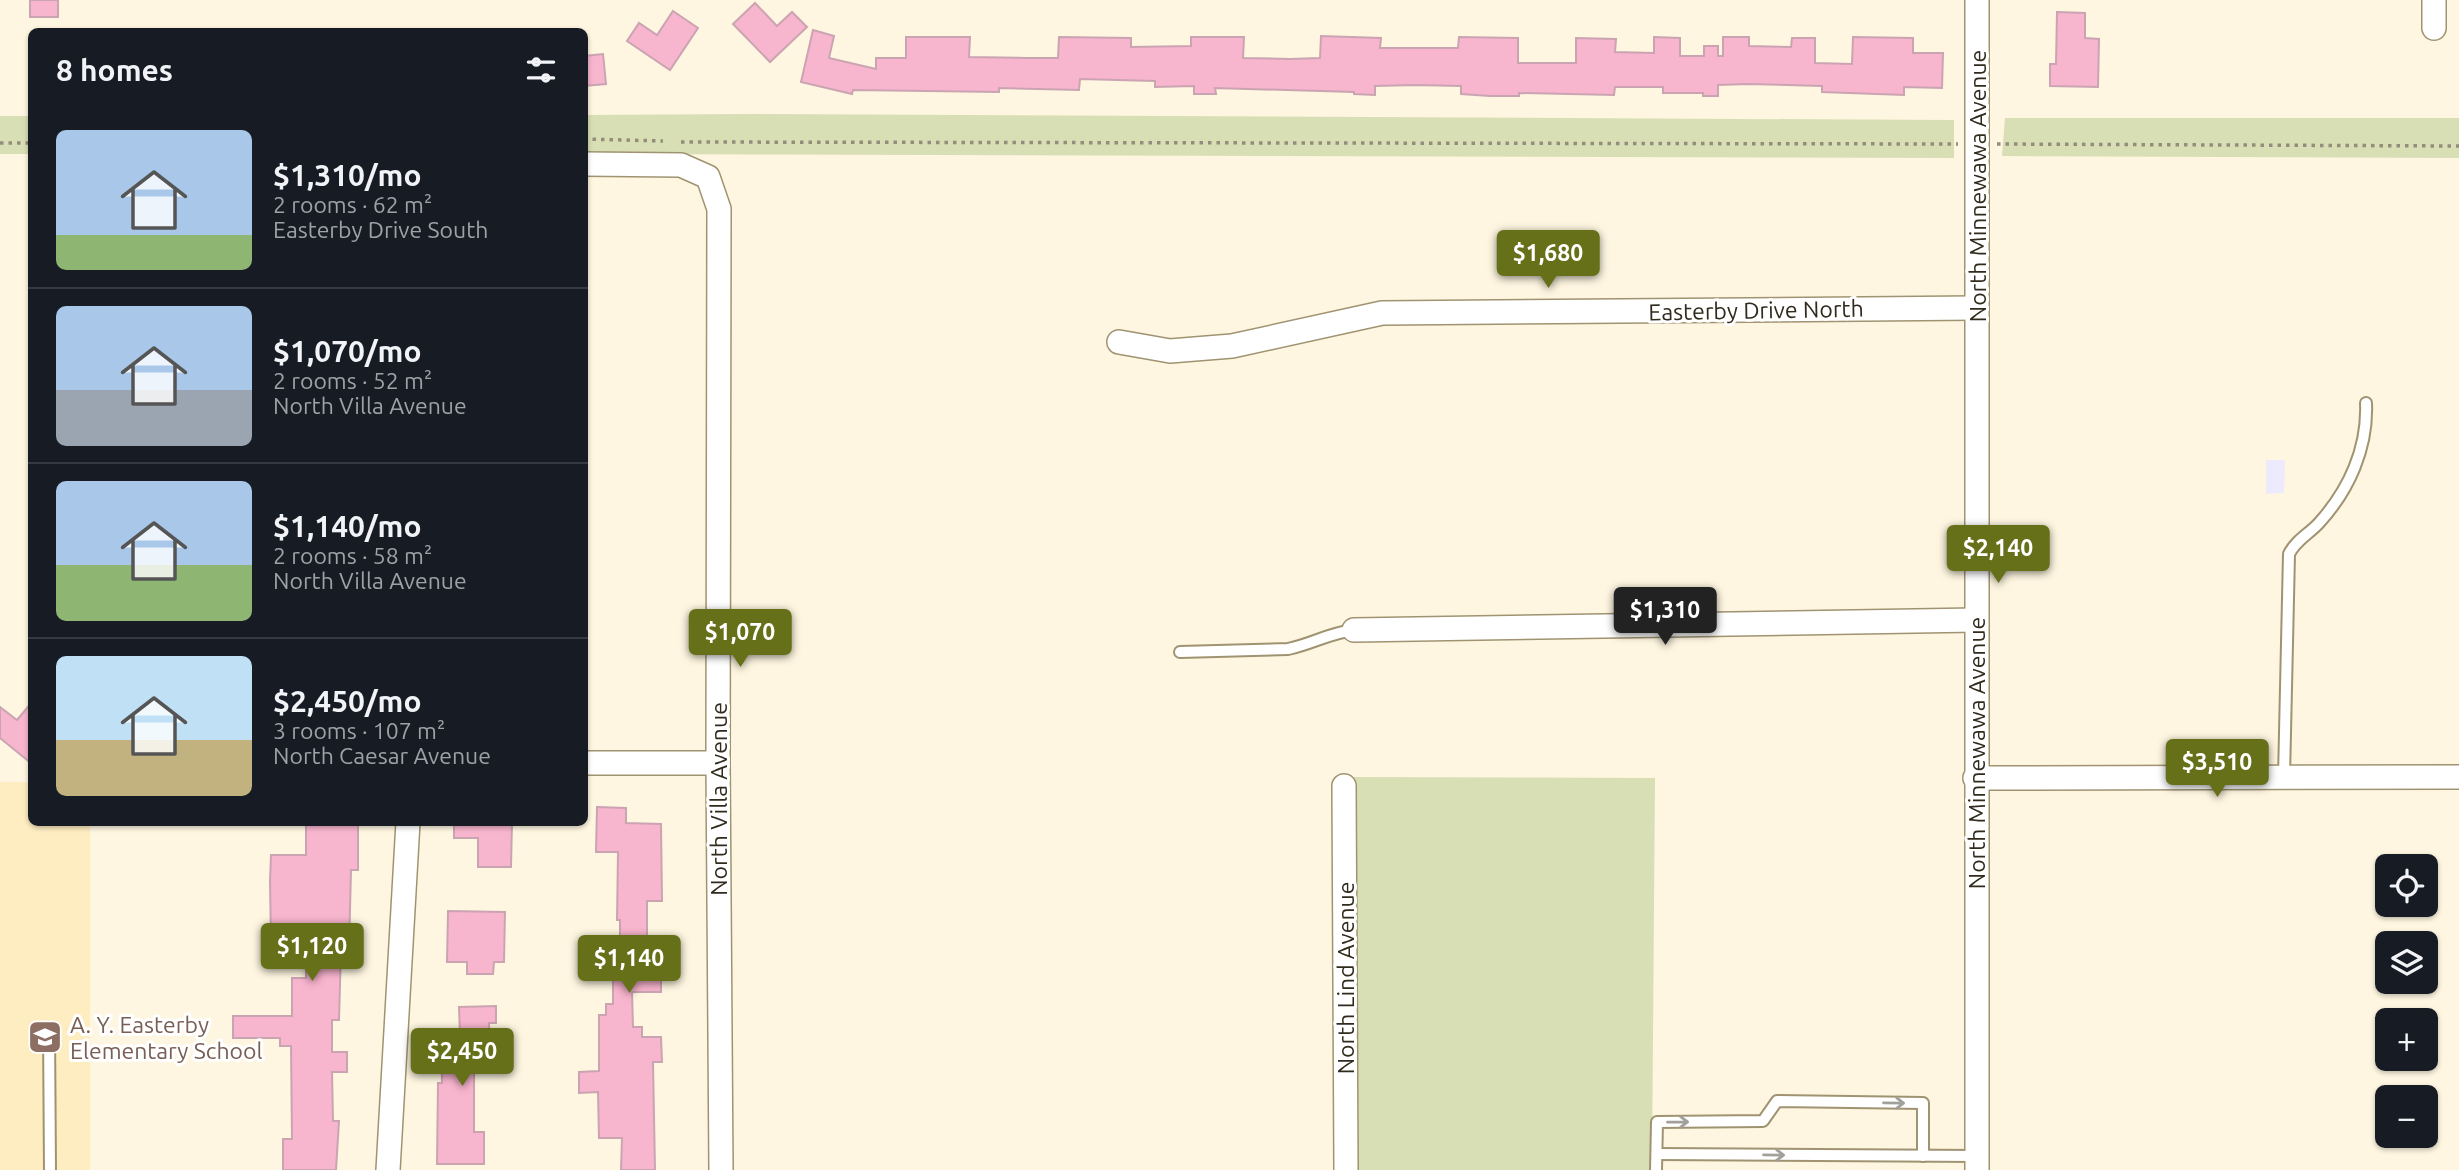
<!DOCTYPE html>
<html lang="en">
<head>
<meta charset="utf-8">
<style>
	body { margin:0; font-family:Ubuntu,sans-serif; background:#20242c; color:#f1f3f6; height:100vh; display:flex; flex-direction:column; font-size:26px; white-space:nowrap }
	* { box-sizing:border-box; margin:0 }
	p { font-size:23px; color:#9ea1a6 }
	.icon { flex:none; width:38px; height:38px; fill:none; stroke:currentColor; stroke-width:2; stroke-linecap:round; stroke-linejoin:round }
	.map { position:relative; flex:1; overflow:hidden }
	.sheet { position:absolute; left:28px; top:28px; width:560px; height:798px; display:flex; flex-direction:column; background:#171b24; border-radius:10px; box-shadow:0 2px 5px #0004 }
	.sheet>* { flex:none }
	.controls { position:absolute; left:2375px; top:854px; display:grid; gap:14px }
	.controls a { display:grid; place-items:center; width:63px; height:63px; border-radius:10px; background:#171b24; box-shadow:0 2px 5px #0004; font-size:35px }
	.price { position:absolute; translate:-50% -60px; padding:0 16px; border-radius:7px; background:#667018; color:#fff; font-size:23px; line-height:46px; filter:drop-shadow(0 2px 4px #0008) }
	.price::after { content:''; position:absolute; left:50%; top:42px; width:21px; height:16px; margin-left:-10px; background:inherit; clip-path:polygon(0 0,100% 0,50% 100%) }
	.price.selected { background:#222; color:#fff }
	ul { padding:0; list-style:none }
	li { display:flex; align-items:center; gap:21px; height:175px; padding:0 28px }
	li+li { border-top:2px solid #363941 }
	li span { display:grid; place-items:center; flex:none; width:196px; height:140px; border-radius:10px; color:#555 }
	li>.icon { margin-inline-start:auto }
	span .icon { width:84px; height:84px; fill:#fffc; stroke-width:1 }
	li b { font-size:30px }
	h2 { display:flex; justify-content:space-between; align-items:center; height:84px; padding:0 28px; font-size:30px }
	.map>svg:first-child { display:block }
	.commercial { fill:#eceafc }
	.built { fill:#feedc1 }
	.green { fill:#d9dfb5 }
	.building { fill:#f8b5ce; stroke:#cba4b2; stroke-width:2 }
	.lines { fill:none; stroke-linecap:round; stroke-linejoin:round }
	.lane-casing { stroke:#a09371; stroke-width:14 }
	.street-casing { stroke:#a09371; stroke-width:26 }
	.path { stroke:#948d7c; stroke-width:3.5; stroke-dasharray:3.5 5; stroke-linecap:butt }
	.lane { stroke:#fff; stroke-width:10 }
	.street { stroke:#fff; stroke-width:23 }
	.oneway { stroke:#a2a09a }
	.labels { text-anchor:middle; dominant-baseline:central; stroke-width:6; stroke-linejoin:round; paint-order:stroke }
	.street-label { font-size:23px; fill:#312b1e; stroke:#fff }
	.education-label { font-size:23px; fill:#785e54; stroke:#fff; text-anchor:start }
</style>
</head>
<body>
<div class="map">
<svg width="2459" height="1170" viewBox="0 0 2459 1170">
	<rect width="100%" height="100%" fill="#fef6e0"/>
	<path class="commercial" d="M2266 460H2285L2284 493 2266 494Z"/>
	<path class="built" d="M0 782H31L32 822 90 823V1170H0Z"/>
	<g class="green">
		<path d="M748 114 1954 120V158L585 154 584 115Z"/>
		<rect x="0" y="116" width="31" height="38"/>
		<path d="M2005 118H2459V158L2002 156Z"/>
		<path d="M1350 777 1655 778 1652 1170H1348Z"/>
	</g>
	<g class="building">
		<rect x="30" y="0" width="28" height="17"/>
		<path d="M755 3 777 26 792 12 807 27 770 62 733 24Z"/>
		<path d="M673 11 698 28 670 70 627 41 639 23 657 35Z"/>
		<path d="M2057 12 2085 13V38L2099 39 2098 87 2050 86V64H2056Z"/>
		<path d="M813 30 834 36 829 58 876 69V58H906V37H970L969 57 1027 58H1058L1059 37 1131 38V47L1191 46V37H1244L1243 58 1290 59 1320 58 1321 36 1381 38 1380 48H1458L1459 37 1518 38V63H1576V38L1616 39 1615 52 1654 53V37L1680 38V56H1704V46H1718V56H1723V37H1749V46L1791 47 1792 38H1815V63L1852 64 1853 37 1913 38V53H1943L1942 88 1904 87V95L1822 92V86L1748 84 1718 85V96H1703V93H1663V87H1615L1614 95 1519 93V96H1490L1461 94V86L1415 85 1375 86V95L1354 94V92L1215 88 1216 94H1194V86L1155 87V81L1080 79 1079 90 999 88V92L853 90 852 94 801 82Z"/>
		<path d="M603 54 606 84 584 86V56Z"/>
		<path d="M32 702V764L0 738V707L17 720Z"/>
		<path d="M597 807 626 808V823L661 824 662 901H647V973H661V992H632L633 1027H642V1037H661L662 1062H653L655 1170H621L622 1138H599L598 1092 579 1093V1072L599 1071V1015H606V1004H613V976H606V953H620V920H617L618 852H596Z"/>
		<path d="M306 822H358V870H351L349 950 341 949 339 1020H332V1052H347V1072H332L333 1121H339L336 1170H283V1139H292L291 1046H280V1038H233V1016H292V978H306V942H271L270 881 271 855H306Z"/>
		<path d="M454 822H512L511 867H478V838H454Z"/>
		<path d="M448 911 505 912 504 962H494L493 974H467V962H447Z"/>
		<path d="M496 1006V1023H489L490 1055H474V1132H484V1164H437L438 1083H442L441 1035H460L459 1007Z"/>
	</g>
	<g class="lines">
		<g class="lane-casing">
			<g id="lane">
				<path d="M1180 652 1288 649C1312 644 1329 633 1354 630"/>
				<path d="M2284 777 2289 554C2296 540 2309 534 2319 523 2349 490 2368 448 2366 403"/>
				<path d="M49 1029 50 1170"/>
				<path d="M1657 1154 1977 1156"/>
				<path d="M1656 1170 1657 1122 1763 1121 1777 1101 1923 1103V1156"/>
			</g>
		</g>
		<g class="street-casing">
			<g id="street">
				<path d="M2434 0V28"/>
				<path d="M584 164 681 165 708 177 719 209 718 763 721 1170"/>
				<path d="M1119 342 1170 351 1232 346 1382 313 1977 308"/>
				<path d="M1354 630 1976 620"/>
				<path d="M584 763H718"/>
				<path d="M1975 778 2459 777"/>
				<path d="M1344 786 1346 1170"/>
				<path d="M388 1170 408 822"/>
				<path d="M1977 1170V0"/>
			</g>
		</g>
		<g class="path">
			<path d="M584 139 663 141"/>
			<path d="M681 142 1958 144"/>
			<path d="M0 143H32"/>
			<path d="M1997 144 2459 146"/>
		</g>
		<use href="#lane" class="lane"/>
		<use href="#street" class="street"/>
	</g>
	<defs><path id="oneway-shaft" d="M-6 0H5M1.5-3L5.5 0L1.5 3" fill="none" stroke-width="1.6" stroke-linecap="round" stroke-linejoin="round" transform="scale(1.75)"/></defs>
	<g class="oneway">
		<use href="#oneway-shaft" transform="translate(1894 1103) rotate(1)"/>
		<use href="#oneway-shaft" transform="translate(1678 1122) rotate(-1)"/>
		<use href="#oneway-shaft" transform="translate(1774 1155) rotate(1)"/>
	</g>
	<defs>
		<g id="school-square" transform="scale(1.75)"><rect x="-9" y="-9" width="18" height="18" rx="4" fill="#8d6e63" stroke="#fff"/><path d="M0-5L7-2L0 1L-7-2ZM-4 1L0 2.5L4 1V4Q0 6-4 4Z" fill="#fff"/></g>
	</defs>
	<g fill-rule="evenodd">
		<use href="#school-square" x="45" y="1037"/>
	</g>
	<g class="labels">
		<g class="street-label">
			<text transform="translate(1977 186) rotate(-90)">North Minnewawa Avenue</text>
			<text transform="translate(1756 310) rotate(-1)">Easterby Drive North</text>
			<text transform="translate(1976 753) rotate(-90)">North Minnewawa Avenue</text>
			<text transform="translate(718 799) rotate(-90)">North Villa Avenue</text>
			<text transform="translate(1345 978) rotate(-90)">North Lind Avenue</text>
		</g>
		<g class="education-label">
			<text x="70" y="1024">A. Y. Easterby<tspan x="70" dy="26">Elementary School</tspan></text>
		</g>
	</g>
</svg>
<div class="controls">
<a><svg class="icon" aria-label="locate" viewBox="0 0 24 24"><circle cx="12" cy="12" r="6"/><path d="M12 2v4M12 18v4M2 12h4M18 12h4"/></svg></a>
<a><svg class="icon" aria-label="layers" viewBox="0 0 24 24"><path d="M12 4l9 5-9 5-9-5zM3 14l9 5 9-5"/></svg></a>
<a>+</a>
<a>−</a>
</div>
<b class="price" style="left:1548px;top:290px">$1,680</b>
<b class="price" style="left:1998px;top:585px">$2,140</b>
<b class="price selected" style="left:1665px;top:647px">$1,310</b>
<b class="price" style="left:740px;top:669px">$1,070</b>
<b class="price" style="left:2217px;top:799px">$3,510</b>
<b class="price" style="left:312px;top:983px">$1,120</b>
<b class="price" style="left:629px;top:995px">$1,140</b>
<b class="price" style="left:462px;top:1088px">$2,450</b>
<section class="sheet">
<h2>8 homes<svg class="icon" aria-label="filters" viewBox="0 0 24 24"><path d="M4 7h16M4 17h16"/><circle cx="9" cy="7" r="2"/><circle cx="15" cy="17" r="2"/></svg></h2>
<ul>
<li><span style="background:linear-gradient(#a9c7e8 75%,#8fb573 0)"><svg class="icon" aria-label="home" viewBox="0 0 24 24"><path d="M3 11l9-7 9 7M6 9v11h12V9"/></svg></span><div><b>$1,310/mo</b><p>2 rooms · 62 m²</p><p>Easterby Drive South</p></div></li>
<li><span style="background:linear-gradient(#a9c7e8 60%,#9aa5b1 0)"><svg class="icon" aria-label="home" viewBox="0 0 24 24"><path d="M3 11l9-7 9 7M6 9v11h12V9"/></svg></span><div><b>$1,070/mo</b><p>2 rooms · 52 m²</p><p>North Villa Avenue</p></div></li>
<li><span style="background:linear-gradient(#a9c7e8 60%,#8fb573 0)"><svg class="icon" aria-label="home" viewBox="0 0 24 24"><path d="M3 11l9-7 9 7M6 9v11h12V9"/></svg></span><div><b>$1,140/mo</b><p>2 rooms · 58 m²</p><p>North Villa Avenue</p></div></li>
<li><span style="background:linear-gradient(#bfe0f5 60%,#c2b280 0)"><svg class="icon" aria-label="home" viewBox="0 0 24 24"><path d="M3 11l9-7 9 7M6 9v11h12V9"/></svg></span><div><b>$2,450/mo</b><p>3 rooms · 107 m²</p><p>North Caesar Avenue</p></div></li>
</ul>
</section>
</div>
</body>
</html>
